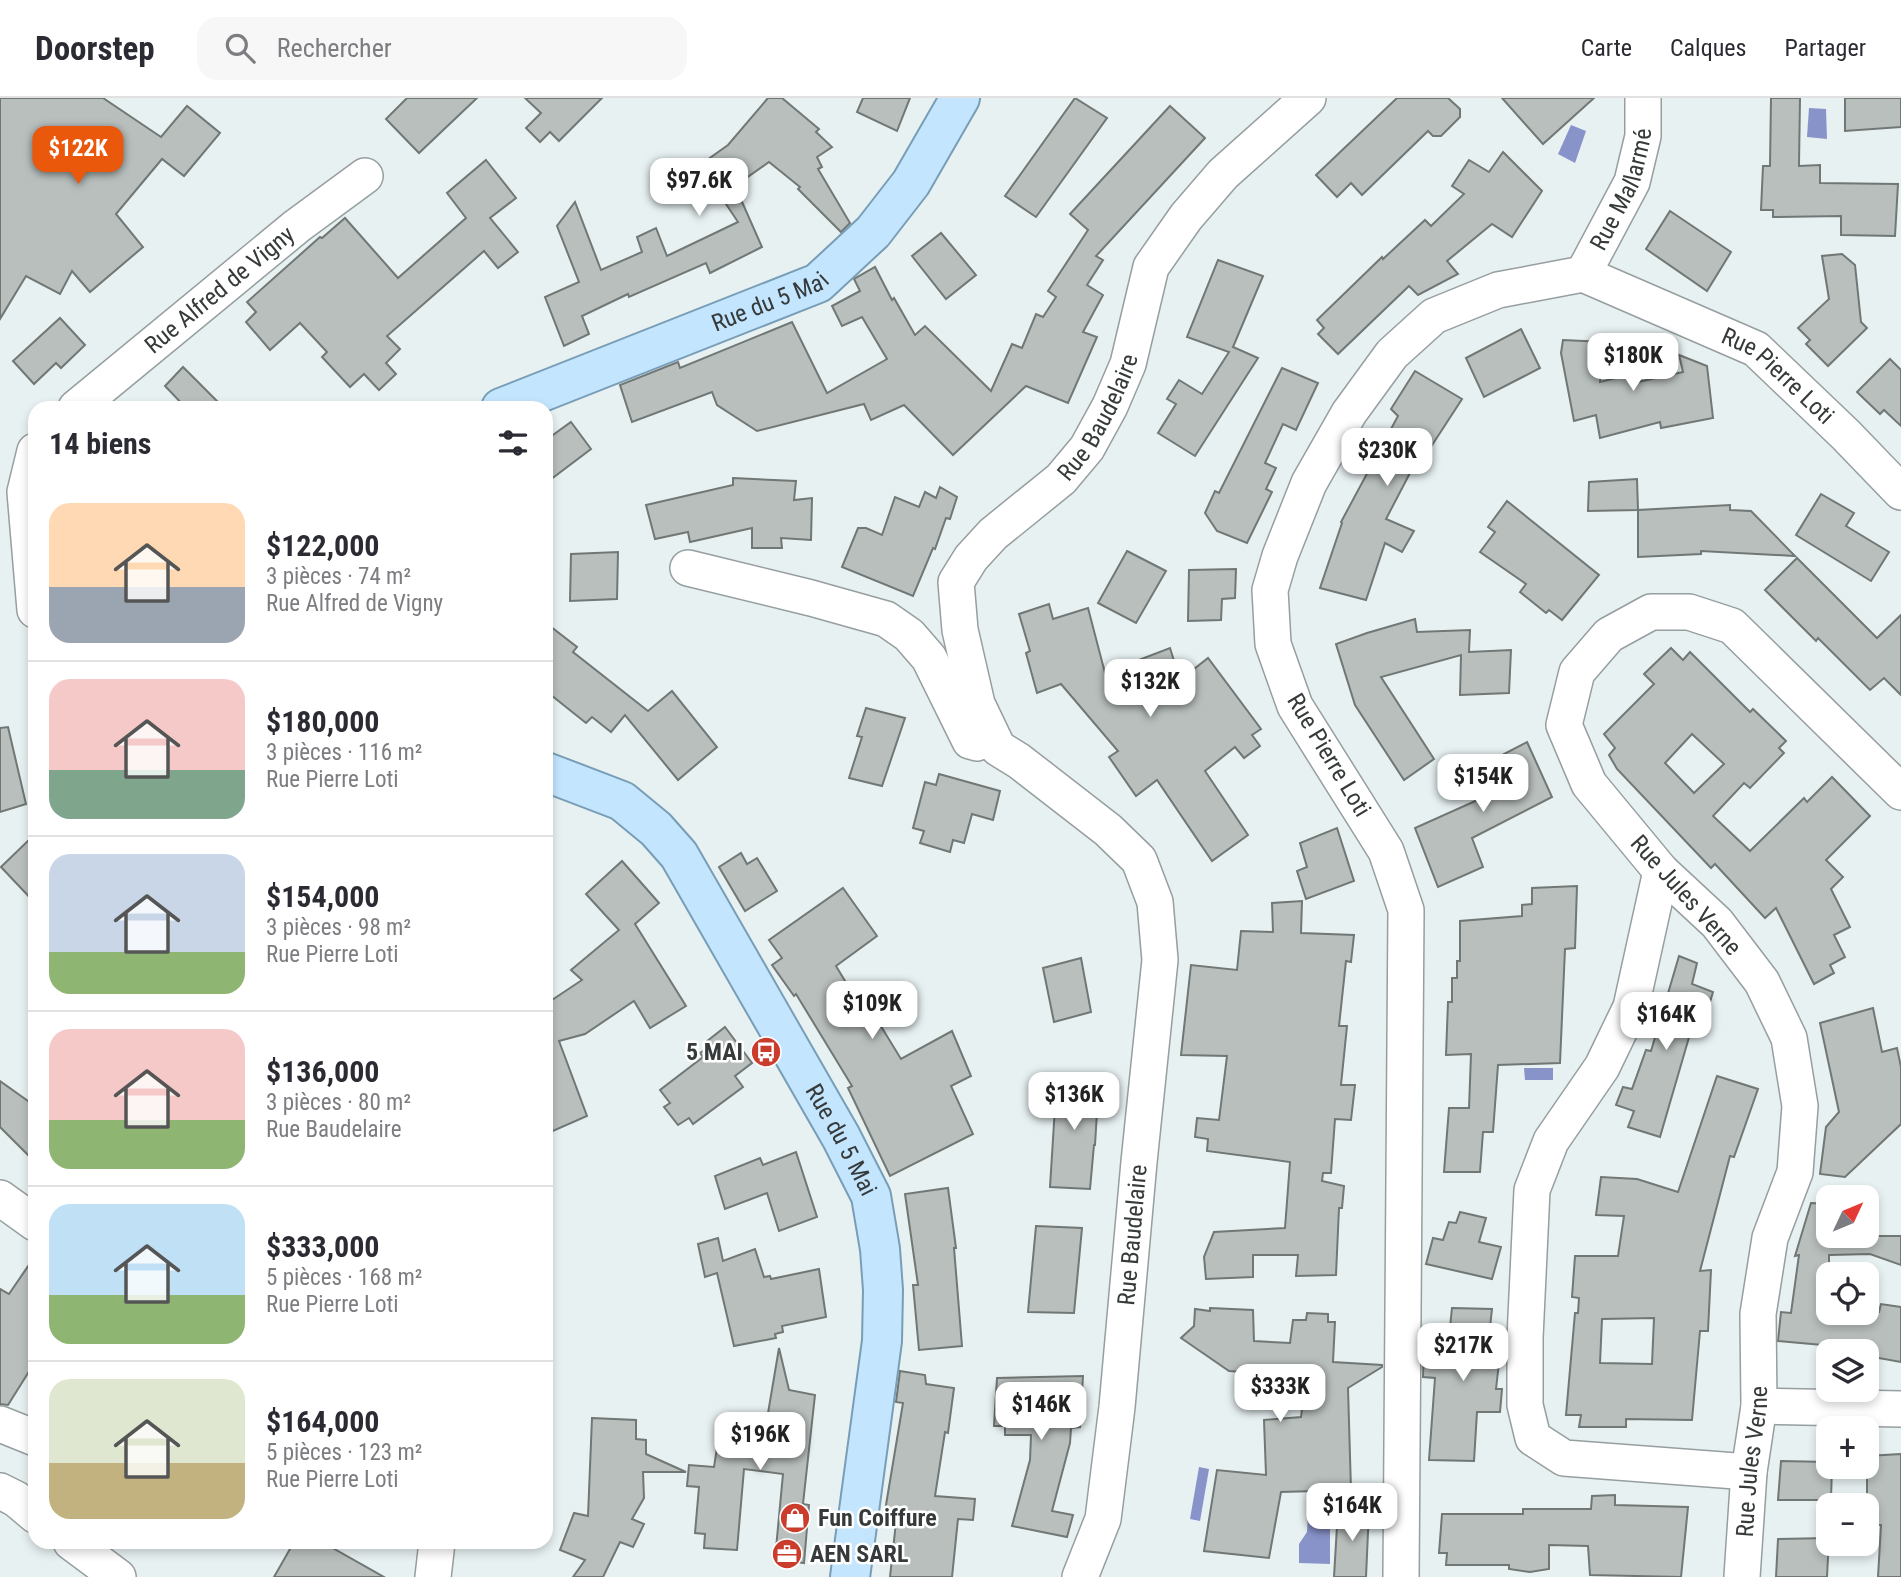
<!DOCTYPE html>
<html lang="fr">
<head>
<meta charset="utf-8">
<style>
	body { margin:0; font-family:"Roboto Condensed",sans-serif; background:#f7f7f7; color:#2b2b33; height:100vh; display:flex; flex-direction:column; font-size:26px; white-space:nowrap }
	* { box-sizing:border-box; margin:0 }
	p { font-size:23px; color:#7c7c81 }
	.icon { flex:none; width:38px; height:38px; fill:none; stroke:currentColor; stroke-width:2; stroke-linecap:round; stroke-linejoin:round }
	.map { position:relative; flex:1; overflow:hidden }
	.sheet { position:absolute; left:28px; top:303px; width:525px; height:1148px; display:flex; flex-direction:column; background:#fff; border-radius:21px; box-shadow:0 4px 10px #0003 }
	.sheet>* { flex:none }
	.needle { width:46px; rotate:46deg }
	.buttons { position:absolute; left:1816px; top:1087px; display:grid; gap:14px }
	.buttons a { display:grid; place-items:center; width:63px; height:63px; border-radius:14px; background:#fff; box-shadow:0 4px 10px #0003; font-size:35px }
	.price { position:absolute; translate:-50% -60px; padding:0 16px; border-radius:14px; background:#fff; color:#222; font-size:23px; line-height:46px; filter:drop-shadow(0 2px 4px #0008) }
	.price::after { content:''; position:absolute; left:50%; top:42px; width:21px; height:16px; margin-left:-10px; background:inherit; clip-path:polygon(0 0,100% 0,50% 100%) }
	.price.current { background:#ea580c; color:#fff }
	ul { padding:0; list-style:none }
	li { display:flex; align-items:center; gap:21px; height:175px; padding:0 21px }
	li+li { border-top:2px solid #e1e1e2 }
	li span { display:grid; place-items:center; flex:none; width:196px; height:140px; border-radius:21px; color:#555 }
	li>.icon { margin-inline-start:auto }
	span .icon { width:84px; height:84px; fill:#fffc; stroke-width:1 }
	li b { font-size:30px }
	h2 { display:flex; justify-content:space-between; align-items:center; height:84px; padding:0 21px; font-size:30px }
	header { display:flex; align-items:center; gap:42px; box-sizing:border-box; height:98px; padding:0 35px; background:#fff; border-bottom:2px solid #e1e1e2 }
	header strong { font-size:33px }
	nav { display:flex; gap:38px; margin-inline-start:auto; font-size:24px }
	.search { width:490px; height:63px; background:#f7f7f7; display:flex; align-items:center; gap:18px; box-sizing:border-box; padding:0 24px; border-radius:21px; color:#7c7c81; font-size:26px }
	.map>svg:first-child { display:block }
	.water { fill:#8893ca }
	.building { fill:#b8bfbc; stroke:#707774; stroke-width:2; fill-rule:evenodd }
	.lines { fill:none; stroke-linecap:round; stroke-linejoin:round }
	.minor-casing { stroke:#969e9f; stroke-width:38 }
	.major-casing { stroke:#789db7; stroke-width:42 }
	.minor { stroke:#fff; stroke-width:35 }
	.major { stroke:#c3e5fd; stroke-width:38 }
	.labels { text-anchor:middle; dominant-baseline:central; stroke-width:5; stroke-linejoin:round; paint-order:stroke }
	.street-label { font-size:24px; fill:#363a3a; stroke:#fff }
	.poi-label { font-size:24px; font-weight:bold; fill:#363a3a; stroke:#fff; text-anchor:start }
</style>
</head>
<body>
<header>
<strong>Doorstep</strong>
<div class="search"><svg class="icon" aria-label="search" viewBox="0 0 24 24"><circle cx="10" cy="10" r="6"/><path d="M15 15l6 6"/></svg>Rechercher</div>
<nav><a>Carte</a><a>Calques</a><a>Partager</a></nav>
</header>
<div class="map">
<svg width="1901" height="1479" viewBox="0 0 1901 1479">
	<rect width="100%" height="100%" fill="#e8f1f2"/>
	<g class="water">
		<path d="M1809 10 1826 11 1827 41 1807 39Z"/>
		<path d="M1571 27 1586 33 1575 65 1558 56Z"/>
		<path d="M1524 970H1553V982H1525Z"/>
		<path d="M1199 1369 1209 1371 1200 1423 1190 1421Z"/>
		<path d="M1308 1416H1330V1466L1299 1465V1446L1307 1434Z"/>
	</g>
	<g class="building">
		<path d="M0 0H103L161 39 187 8 220 35 184 78 162 61 116 116 143 149 90 194 72 173 60 196 26 178 0 221Z"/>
		<path d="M407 0H477L419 55 386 21Z"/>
		<path d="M525 0H602L559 43 550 34 540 44 526 30 541 15Z"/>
		<path d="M768 0H782L819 31 816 34 832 49 817 59 822 69 818 71 850 125 841 134 798 91 800 89 769 64 735 88 762 149 710 175 706 165 629 199 628 196 582 218 589 236 564 248 545 199 579 184 557 128 575 104 601 172 642 154 637 139 656 130 667 158 738 124 700 67 728 47Z"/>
		<path d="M863 0H910L897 33 857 14Z"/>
		<path d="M1075 0 1107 20 1036 119 1005 98Z"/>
		<path d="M1397 0H1448L1460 11V19L1441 38H1433L1428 33 1362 97 1351 85 1337 99 1316 77Z"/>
		<path d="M1502 0H1594L1543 46Z"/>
		<path d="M1771 0H1800L1799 68 1820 67V85L1898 86 1895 138 1841 137V118L1773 119V112H1761L1763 68H1770Z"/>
		<path d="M1845 0H1901V29L1845 33Z"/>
		<path d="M1170 8 1205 40 1096 158 1103 162 1087 187 1103 197 1083 234 1097 239 1068 305 1026 288 953 357 904 307 871 322 864 306 757 333 717 307 712 294 632 324 620 287 678 264 680 270 792 224 827 295 887 261 862 219 842 228 832 208 860 193 854 181 875 169 892 202 894 200 915 237 925 228 991 293 1012 246 1022 250 1036 216 1043 219 1056 199 1048 193 1088 132 1070 116Z"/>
		<path d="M1503 54 1542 93 1512 139 1492 126 1447 163 1458 176 1418 197 1409 188 1338 256 1318 236 1324 230 1317 222 1382 159 1383 161 1425 122 1431 128 1464 96 1452 88 1469 62 1489 74Z"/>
		<path d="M486 62 516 100 490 120 518 154 498 170 484 153 387 238 400 251 386 265 396 276 379 292 364 276 350 289 322 259 327 254 300 225 270 252 246 224 256 214 247 204 320 139 322 140 345 120 398 180 466 120 447 95Z"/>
		<path d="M1670 113 1731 154 1707 193 1646 151Z"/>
		<path d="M941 135 976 177 946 201 912 158Z"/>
		<path d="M1842 156 1855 167 1861 224 1867 230 1828 268 1806 246 1810 242 1798 230 1829 201 1822 158Z"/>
		<path d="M1218 162 1263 178 1233 249 1258 260 1195 358 1158 335 1176 306 1167 301 1179 282 1202 296 1229 254 1187 239Z"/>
		<path d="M60 220 85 247 61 270 56 265 34 286 13 263Z"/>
		<path d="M1521 231 1540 270 1484 299 1466 260Z"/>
		<path d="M1563 242 1604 244 1600 284 1636 275 1638 284 1683 274 1679 257 1707 268 1713 320 1661 330 1660 324 1600 340 1596 317 1574 323 1561 255Z"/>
		<path d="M1890 261 1901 272V328L1884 312 1880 316 1857 294Z"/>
		<path d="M183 269 224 310H186L165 288Z"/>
		<path d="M1282 270 1318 285 1296 332 1283 326 1265 365 1276 370 1266 391 1272 394 1247 445 1217 433 1205 415 1215 393 1219 395Z"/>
		<path d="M1415 273 1462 301 1427 355 1422 352 1386 421 1414 433 1402 454 1385 445 1366 502 1320 490 1342 425 1341 424 1398 318 1391 311Z"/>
		<path d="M571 324 591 351 546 385V342Z"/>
		<path d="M733 380 796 383 794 402 812 400 811 442 781 440 782 450H752V430L690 444 688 434 655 441 646 407 733 387Z"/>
		<path d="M1637 381 1638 412 1588 413 1589 384Z"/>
		<path d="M940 389 957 399 950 421 946 420 935 451 933 450 913 498 842 469 858 430H866L882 437 895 399 919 409 925 394 936 400Z"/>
		<path d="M1821 396 1854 415 1846 428 1889 454 1871 483 1796 437Z"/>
		<path d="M1507 403 1599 477 1562 522 1549 512 1546 515 1520 494 1526 486 1480 454 1495 434 1488 429Z"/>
		<path d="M1730 407V412L1751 413 1795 458 1701 453V456L1638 459V412Z"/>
		<path d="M1127 453 1166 473 1136 525 1098 505Z"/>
		<path d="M618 454 617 501 570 503 571 456Z"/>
		<path d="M1797 460 1877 540 1901 517V597L1884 580 1870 592 1818 540 1816 543 1765 492Z"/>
		<path d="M1236 471 1235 500 1222 501 1221 522 1188 523 1189 472Z"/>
		<path d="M1049 506 1053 521 1088 510 1105 575 1170 550 1180 582 1208 560 1261 631 1252 637 1260 648 1244 660 1235 649 1205 673 1248 737 1212 763 1157 682 1136 698 1109 659 1118 653 1061 586 1037 595 1026 555 1030 553 1019 516Z"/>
		<path d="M1415 521 1417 534 1470 532 1469 554 1511 552 1509 595 1460 597 1461 557 1381 579 1434 661 1404 682 1355 607 1336 546 1367 535Z"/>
		<path d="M546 525 577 549 573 554 648 613 672 593 717 649 678 682 625 617 611 634 592 619 586 625 546 593Z"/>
		<path d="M1671 550 1683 562 1690 554 1750 614 1753 611 1786 643 1779 650 1784 655 1750 690 1744 685 1713 718 1750 753 1804 700 1807 704 1832 679 1870 718 1826 762 1843 779 1831 791 1850 829 1834 837 1845 859 1830 867 1834 875 1814 886 1776 810 1765 820 1715 766 1711 770 1617 671 1609 657 1615 650 1604 636 1654 586 1644 576ZM1692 636 1724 666 1694 695 1665 665Z"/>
		<path d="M866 610 905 620 882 688 849 680 862 639 857 638Z"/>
		<path d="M8 629 26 706 0 714V630Z"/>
		<path d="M1527 644 1552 699 1472 740 1483 769 1438 789 1415 730 1491 696 1479 669Z"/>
		<path d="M939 676 1000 693 993 722 972 716 964 745 953 742 950 754 920 745 924 733 913 730 925 684 936 687Z"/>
		<path d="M1337 730 1354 783 1306 801 1297 773 1307 769 1300 745Z"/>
		<path d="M35 736V805L1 769Z"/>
		<path d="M741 755 747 766 757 760 777 793 745 813 719 769Z"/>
		<path d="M622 763 659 805 635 826 686 908 650 930 634 903 585 936 559 943 587 1018 546 1036V906L582 882 571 872 619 832 586 796Z"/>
		<path d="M1577 788 1575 850 1565 851 1560 965 1498 967 1493 1034H1483L1480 1074H1444L1449 1010H1469L1471 956 1446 957 1448 904H1452V880H1457V863H1460V823L1522 818V807L1532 806V790Z"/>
		<path d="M843 790 877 838 836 868 865 916 871 912 901 961 952 933 971 978 951 988 973 1036 890 1078 848 990 852 988 796 896 794 898 772 867 782 860 769 842Z"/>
		<path d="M1302 803 1301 835 1354 837 1351 864 1346 863 1339 928H1347L1341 987H1355L1351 1022 1335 1021 1331 1075H1323L1322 1083 1344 1088 1342 1110H1339L1336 1177 1296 1178 1298 1157H1253V1179L1206 1181 1204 1159 1214 1134 1285 1130 1290 1064 1207 1053 1208 1041 1195 1039 1197 1020 1219 1022 1227 958 1181 957 1191 867 1237 872 1241 833 1273 834 1272 805Z"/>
		<path d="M1679 858 1697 865 1692 886 1713 894 1703 927 1696 925 1692 937 1690 936 1660 1039 1628 1029 1634 1013 1616 1007 1623 989 1632 991 1646 952 1651 953Z"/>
		<path d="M1081 860 1091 914 1054 924 1043 870Z"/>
		<path d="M1873 910 1882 954 1897 950 1901 969V1026L1845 1079 1820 1076 1826 1029 1839 1014 1820 925Z"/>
		<path d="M725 929 752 965 735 978 743 989 693 1026 689 1020 678 1027 664 1009 670 1005 660 992 703 959 700 955 709 949 706 944Z"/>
		<path d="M1057 977 1099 981 1095 1047H1094L1090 1091 1050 1089Z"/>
		<path d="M1717 978 1758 991 1734 1059 1730 1058 1700 1173 1711 1172 1708 1233H1700L1692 1322 1626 1321V1329H1579L1581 1317H1566L1575 1215H1578L1579 1200 1572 1199 1575 1158H1618L1624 1118 1596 1117 1601 1079 1637 1081 1678 1094ZM1654 1220 1652 1266 1600 1265 1602 1221Z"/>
		<path d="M0 983 35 1008V1064L0 1029Z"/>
		<path d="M796 1054 817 1119 779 1133 767 1095 725 1111 715 1078 760 1060 763 1067Z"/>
		<path d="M948 1090 956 1150H954L962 1248 919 1252 913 1187H918L905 1096Z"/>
		<path d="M1811 1105 1829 1106V1138H1901V1167L1870 1156 1829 1157V1214H1879L1881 1206 1901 1209V1264L1867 1258V1251L1778 1243 1781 1214 1791 1215 1799 1157 1795 1158Z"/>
		<path d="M1460 1114 1486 1120 1479 1144 1501 1149 1492 1181 1426 1166 1433 1140 1443 1142 1449 1124 1456 1125Z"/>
		<path d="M1036 1128 1082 1130 1074 1215 1028 1214Z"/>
		<path d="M718 1140 723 1163 755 1151 764 1179 770 1178 771 1181 819 1171 826 1219 782 1228 783 1234 775 1236 776 1240 734 1248 717 1175 705 1179 698 1146Z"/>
		<path d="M35 1158V1264L8 1307 0 1306V1191L9 1196Z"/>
		<path d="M1210 1210 1253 1212 1254 1243 1290 1245 1293 1222H1306L1307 1215 1328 1216V1224H1335L1333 1264 1382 1267V1269L1348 1290 1351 1392 1281 1394 1269 1460 1204 1453 1217 1372 1266 1377 1264 1322 1301 1319 1306 1279 1229 1273 1181 1240 1194 1228 1195 1211 1210 1213Z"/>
		<path d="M1452 1210 1492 1211 1489 1238H1502L1496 1291H1502L1500 1314H1477L1474 1363 1429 1362 1435 1280 1423 1279 1424 1248H1448Z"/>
		<path d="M779 1250 789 1292 815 1297 803 1406 809 1407 804 1465 775 1461 783 1376 744 1371 737 1452 704 1450 705 1436 695 1435 699 1389 687 1388 689 1367 714 1369 721 1325 765 1333Z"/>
		<path d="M900 1273 925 1277 926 1286 954 1290 948 1335 945 1334 935 1398 975 1401 973 1422 958 1421 952 1479H890L897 1415 885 1413 903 1305 896 1304Z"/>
		<path d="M1083 1278 1080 1329 1071 1330 1070 1345 1052 1413 1073 1417 1067 1439 1012 1428 1030 1362 1031 1337H1005V1328H994L997 1280Z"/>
		<path d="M592 1320 636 1322V1341L646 1342V1356L686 1374H643L644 1400 632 1421 644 1426 633 1449 620 1444 603 1479H573L585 1462 560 1452 574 1415 588 1418Z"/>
		<path d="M1901 1356V1479H1878L1881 1427H1867V1358Z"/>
		<path d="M1781 1363 1829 1364V1368H1832L1831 1402H1778Z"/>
		<path d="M1615 1397V1407L1688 1409 1681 1479 1590 1477 1588 1448 1549 1447V1471L1530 1474 1509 1471V1467H1446L1447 1455H1439L1442 1416H1523V1411H1591L1592 1398Z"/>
		<path d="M1338 1411 1369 1412 1366 1479H1334Z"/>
		<path d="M1829 1440 1827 1479H1776L1778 1441Z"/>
		<path d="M294 1444H322L384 1479H274Z"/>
	</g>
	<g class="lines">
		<g class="minor-casing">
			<g id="minor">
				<path id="s1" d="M1583 176 1632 84 1643 38V0"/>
				<path id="s2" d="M76 310 297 128 365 78"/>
				<path d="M35 353 25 394 35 512"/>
				<path d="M688 470 811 500 886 521 909 537 929 560 970 643 977 645"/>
				<path d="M1661 773 1631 909 1602 969 1551 1043 1532 1092 1525 1240V1307L1533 1340 1564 1360 1749 1374"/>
				<path d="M0 1100 35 1125"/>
				<path d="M1759 1308 1901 1311"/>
				<path d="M0 1326 35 1340"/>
				<path d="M0 1393 16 1401 35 1417"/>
				<path d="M71 1444 118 1479"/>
				<path d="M433 1479 437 1444"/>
				<path id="s3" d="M1080 1479 1103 1421 1117 1309 1139 1064 1160 862 1155 804 1139 762 1108 732 1019 663 998 650 977 606 960 532 956 484 971 460 993 436 1061 381 1087 350 1110 308 1128 266 1151 169 1186 119 1223 76 1308 0"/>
				<path id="s4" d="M1401 1479 1406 812 1386 753 1295 608 1273 546 1270 492 1280 458 1309 385 1349 315 1392 256 1434 218 1498 192 1583 176 1756 251 1846 337 1901 394"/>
				<path id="s5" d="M1742 1479 1749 1374 1759 1308 1758 1216 1770 1140 1795 1074 1800 1008 1789 940 1762 884 1717 825 1661 773 1589 686 1564 627 1577 574 1609 537 1651 514H1689L1732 528 1901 694"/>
			</g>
		</g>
		<g class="major-casing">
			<g id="major">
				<path id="s6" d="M501 310 818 185 873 134 911 85 960 0"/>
				<path id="s7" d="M546 674 622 703 656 731 679 757 841 1039 871 1098 880 1151 883 1192 882 1243 850 1479"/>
			</g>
		</g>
		<use href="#minor" class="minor"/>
		<use href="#major" class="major"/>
	</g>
	<defs>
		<g id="bus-disc" transform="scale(1.575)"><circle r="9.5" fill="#ca3d2d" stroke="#fff"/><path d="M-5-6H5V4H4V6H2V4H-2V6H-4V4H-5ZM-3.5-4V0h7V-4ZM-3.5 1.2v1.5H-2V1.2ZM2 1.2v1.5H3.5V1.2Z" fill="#fff"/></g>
		<g id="shop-disc" transform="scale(1.575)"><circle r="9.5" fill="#ca3d2d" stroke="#fff"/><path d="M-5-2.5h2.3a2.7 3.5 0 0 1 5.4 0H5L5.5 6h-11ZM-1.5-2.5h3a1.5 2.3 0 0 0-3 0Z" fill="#fff"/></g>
		<g id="office-disc" transform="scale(1.575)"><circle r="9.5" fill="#ca3d2d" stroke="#fff"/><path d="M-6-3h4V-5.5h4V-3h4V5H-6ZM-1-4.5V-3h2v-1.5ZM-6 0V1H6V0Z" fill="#fff"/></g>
	</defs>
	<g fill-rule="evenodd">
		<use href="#bus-disc" x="766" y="954"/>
		<use href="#shop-disc" x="795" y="1420"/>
		<use href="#office-disc" x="787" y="1456"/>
	</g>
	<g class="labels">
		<g class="street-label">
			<text stroke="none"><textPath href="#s1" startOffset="94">Rue Mallarmé</textPath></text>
			<text stroke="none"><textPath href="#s2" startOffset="186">Rue Alfred de Vigny</textPath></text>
			<text stroke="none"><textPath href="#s6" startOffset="289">Rue du 5 Mai</textPath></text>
			<text stroke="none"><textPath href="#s4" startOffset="1722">Rue Pierre Loti</textPath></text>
			<text stroke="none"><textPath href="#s3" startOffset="1302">Rue Baudelaire</textPath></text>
			<text transform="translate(1329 657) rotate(59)">Rue Pierre Loti</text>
			<text transform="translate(1686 797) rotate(48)">Rue Jules Verne</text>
			<text stroke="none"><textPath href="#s7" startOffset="488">Rue du 5 Mai</textPath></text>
			<text stroke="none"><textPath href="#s3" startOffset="348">Rue Baudelaire</textPath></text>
			<text stroke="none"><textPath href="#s5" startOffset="116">Rue Jules Verne</textPath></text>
		</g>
		<g class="poi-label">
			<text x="743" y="954" text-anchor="end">5 MAI</text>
			<text x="818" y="1420">Fun Coiffure</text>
			<text x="810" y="1456">AEN SARL</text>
		</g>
	</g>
</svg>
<div class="buttons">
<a><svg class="needle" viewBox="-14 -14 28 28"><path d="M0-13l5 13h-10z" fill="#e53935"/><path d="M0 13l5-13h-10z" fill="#7c7c81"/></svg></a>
<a><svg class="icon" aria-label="locate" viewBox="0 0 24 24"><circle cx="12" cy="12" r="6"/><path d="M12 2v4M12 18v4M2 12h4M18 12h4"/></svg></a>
<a><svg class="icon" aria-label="layers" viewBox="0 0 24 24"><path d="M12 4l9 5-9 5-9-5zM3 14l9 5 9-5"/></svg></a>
<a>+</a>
<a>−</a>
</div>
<b class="price current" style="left:78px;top:88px">$122K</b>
<b class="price" style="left:699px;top:120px">$97.6K</b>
<b class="price" style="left:1633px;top:295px">$180K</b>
<b class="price" style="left:1387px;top:390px">$230K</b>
<b class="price" style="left:1150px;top:621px">$132K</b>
<b class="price" style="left:1483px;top:716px">$154K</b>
<b class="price" style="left:872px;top:943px">$109K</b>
<b class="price" style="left:1666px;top:954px">$164K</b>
<b class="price" style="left:1074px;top:1034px">$136K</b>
<b class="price" style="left:1463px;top:1285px">$217K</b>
<b class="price" style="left:1280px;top:1326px">$333K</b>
<b class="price" style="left:1041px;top:1344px">$146K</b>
<b class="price" style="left:760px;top:1374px">$196K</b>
<b class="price" style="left:1352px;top:1445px">$164K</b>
<section class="sheet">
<h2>14 biens<svg class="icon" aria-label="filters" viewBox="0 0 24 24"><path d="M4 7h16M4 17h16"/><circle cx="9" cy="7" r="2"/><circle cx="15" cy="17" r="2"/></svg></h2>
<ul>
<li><span style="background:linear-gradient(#ffd9b3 60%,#9aa5b1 0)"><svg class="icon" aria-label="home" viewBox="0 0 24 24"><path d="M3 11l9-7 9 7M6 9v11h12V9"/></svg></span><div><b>$122,000</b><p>3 pièces · 74 m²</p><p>Rue Alfred de Vigny</p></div></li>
<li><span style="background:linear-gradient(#f6c9c9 65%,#7fa58c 0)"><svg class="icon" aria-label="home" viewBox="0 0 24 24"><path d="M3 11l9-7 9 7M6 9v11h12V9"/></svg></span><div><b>$180,000</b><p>3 pièces · 116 m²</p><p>Rue Pierre Loti</p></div></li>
<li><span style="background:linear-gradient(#c9d6e8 70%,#8fb573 0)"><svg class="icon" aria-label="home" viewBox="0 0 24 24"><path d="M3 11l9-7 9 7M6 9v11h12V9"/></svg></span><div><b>$154,000</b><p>3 pièces · 98 m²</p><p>Rue Pierre Loti</p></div></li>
<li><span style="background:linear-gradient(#f6c9c9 65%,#8fb573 0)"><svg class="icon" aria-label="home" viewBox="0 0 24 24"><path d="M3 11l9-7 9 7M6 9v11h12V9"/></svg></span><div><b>$136,000</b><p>3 pièces · 80 m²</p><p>Rue Baudelaire</p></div></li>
<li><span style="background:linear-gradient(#bfe0f5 65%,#8fb573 0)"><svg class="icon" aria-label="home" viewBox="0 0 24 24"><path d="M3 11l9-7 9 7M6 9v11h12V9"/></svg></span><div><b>$333,000</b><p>5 pièces · 168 m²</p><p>Rue Pierre Loti</p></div></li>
<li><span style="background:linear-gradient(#dfe7d0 60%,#c2b280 0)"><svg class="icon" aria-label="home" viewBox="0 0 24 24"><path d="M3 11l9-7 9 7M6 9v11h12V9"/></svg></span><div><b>$164,000</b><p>5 pièces · 123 m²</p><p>Rue Pierre Loti</p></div></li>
</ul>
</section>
</div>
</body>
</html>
